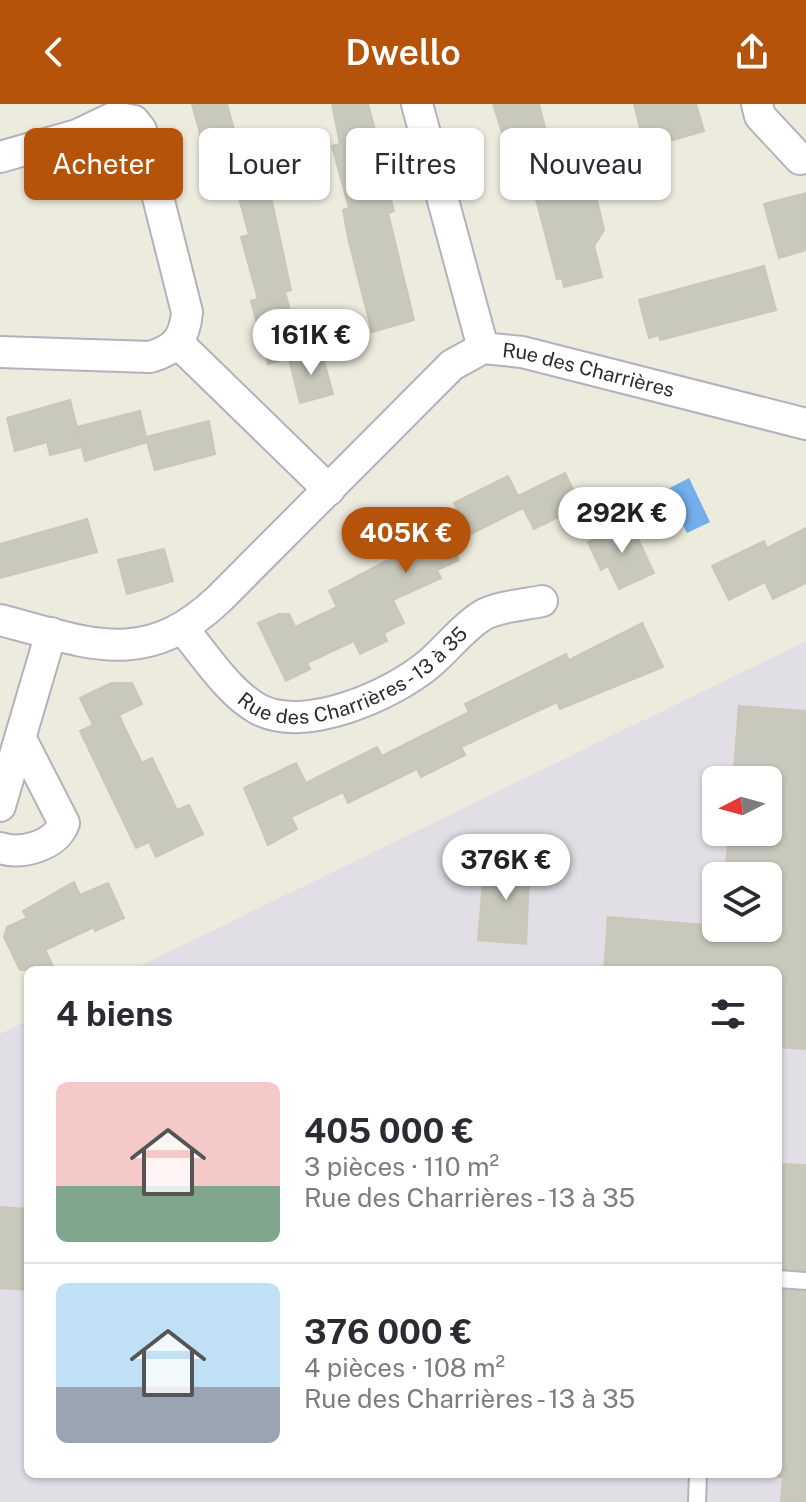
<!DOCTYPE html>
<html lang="fr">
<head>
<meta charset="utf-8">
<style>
	body { margin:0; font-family:"Public Sans",sans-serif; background:#f2f2f3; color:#2b2b33; height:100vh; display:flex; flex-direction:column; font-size:30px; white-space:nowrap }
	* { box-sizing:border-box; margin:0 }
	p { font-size:26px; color:#7c7c81 }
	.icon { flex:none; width:44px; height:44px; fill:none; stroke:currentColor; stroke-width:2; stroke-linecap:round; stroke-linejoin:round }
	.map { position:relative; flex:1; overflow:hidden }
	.sheet { position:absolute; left:24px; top:862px; width:758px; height:512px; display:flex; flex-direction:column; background:#fff; border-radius:12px; box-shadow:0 2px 6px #0004 }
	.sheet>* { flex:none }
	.guide { position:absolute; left:24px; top:24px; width:758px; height:72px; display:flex; gap:16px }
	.needle { width:52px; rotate:264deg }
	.controls { position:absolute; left:702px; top:662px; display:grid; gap:16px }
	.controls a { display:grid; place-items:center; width:80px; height:80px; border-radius:12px; background:#fff; box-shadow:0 2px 6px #0004; font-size:40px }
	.price { position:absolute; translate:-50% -68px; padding:0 18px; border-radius:28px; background:#fff; color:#222; font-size:26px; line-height:52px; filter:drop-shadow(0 2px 4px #0008) }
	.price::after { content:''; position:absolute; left:50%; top:48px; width:24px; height:18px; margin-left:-12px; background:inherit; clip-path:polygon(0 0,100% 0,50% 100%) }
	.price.active { background:#b45309; color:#fff }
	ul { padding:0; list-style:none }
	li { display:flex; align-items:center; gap:24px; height:200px; padding:0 32px }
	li+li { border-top:2px solid #e1e1e2 }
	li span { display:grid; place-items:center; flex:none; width:224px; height:160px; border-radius:12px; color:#555 }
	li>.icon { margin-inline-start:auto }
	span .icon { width:96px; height:96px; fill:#fffc; stroke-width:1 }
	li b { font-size:34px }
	h2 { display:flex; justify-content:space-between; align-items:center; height:96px; padding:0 32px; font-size:34px }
	.pill { padding:0 28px; border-radius:12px; background:#fff; box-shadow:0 2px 6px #0004; font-size:28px; line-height:72px }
	.pill.active { background:#b45309; color:#fff }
	header { display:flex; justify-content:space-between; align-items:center; height:104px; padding:0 32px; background:#b45309; color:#fff; font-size:36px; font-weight:600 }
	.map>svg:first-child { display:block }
	.industrial { fill:#e2dee6; fill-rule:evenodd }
	.water { fill:#73aeed }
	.building { fill:#c9c8bc; stroke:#c9c7b7; stroke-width:2 }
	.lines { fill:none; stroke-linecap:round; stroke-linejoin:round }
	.service-casing { stroke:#b2b2bf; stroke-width:20 }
	.minor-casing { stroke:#b2b2bf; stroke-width:34 }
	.service { stroke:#fff; stroke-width:16 }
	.minor { stroke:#fff; stroke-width:30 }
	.labels { text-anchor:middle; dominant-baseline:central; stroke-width:8; stroke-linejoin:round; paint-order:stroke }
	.street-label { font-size:20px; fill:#2c2c2c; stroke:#fff }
</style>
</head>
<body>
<header><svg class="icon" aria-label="back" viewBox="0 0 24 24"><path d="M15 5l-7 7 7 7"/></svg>Dwello<svg class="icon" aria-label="share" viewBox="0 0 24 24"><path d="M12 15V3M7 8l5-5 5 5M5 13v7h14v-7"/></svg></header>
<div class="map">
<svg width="806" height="1398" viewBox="0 0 806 1398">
	<rect width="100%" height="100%" fill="#edeade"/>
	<path class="industrial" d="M806 537V1398H0V930L28 916V1370H778V866H132ZM716 676H768V728H716ZM716 772H768V824H716Z"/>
	<path class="water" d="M689 374 710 418 687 429 666 386Z"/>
	<g class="building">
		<path d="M192 0H227L245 65 264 60 291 186 285 188 302 251 268 260 251 197 258 195 241 133 249 131 232 68 212 73Z"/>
		<path d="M332 0H368L393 92H390L394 107 388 109 414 216 372 228 349 138 343 106 349 104 332 42 340 40Z"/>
		<path d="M493 0H539L550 43 567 39 572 58 589 61 604 126 594 142 602 173 564 183 562 174 557 175 527 61 514 65Z"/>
		<path d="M634 0H696L704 27 645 44Z"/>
		<path d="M806 89V146L779 154 764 100Z"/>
		<path d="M764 162 776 206 660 236 659 231 649 234 639 196Z"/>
		<path d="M321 246 333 290 300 299 289 255Z"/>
		<path d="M70 296 82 343 50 351 47 338 15 347 7 314Z"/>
		<path d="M140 307 146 333 209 317 215 350 155 366 147 338 85 357 77 323Z"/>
		<path d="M565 369 581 402 534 425 521 400 523 404 451 440 459 456 437 466 441 474 393 496 404 519 384 529 387 537 360 550 354 537 307 559 310 565 286 577 258 519 279 510H289L295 523 337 503 329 487 396 452 392 442 459 410 454 399 508 372 518 392Z"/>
		<path d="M87 415 97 448 0 474V440Z"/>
		<path d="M630 418 654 469 619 485 608 462 601 466 588 438Z"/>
		<path d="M806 424V479L773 495 765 478 729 496 712 462 764 437 767 444Z"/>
		<path d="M164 445 173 477 127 490 118 456Z"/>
		<path d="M642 519 663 563 560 605 557 598 461 643 465 651 421 673 417 665 348 699 343 688 291 713 297 725 268 741 244 684 296 659 306 679 377 643 382 652 469 608 465 600 566 550 569 556Z"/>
		<path d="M111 579H132L142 600 119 611 130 635 142 659 152 654 177 706 189 701 203 730 156 753 149 738 136 744 80 627 93 621 80 594Z"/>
		<path d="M739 602 806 607V945L778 943V866H604L608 813 768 826V772H725L729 728H768V676H733Z"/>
		<path d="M505 751 530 753 526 840 478 836 484 766 504 768Z"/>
		<path d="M74 778 80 791 108 779 124 814 95 827 94 823 45 846 55 866H20L4 833 7 823 27 814 23 807Z"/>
		<path d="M778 1060 806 1061V1166L778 1164Z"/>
		<path d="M0 1103 28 1105V1186L0 1184Z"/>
		<path d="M778 1186 806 1188V1398H781L783 1373H778Z"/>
	</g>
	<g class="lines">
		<g class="service-casing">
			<g id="service">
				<path d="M778 1175 806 1177"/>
				<path d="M697 1398 698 1370"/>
			</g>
		</g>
		<g class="minor-casing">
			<g id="minor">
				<path d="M417 0 483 244"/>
				<path d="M757 0 760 12 800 55"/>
				<path d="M0 53 77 31 115 13 134 17 141 26 187 208C185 234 175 246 150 253L0 248"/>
				<path d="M178 239 329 386"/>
				<path id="s1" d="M0 516C89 539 144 566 219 495L452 261 483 244 522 248 806 320"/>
				<path id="s2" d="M183 525C205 551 228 588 258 605 305 630 392 591 429 560 448 544 462 524 483 511 499 502 524 501 542 497"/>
				<path d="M0 702 51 529"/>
				<path d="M0 744C21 751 56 742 64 719L22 637"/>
			</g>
		</g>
		<use href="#service" class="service"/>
		<use href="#minor" class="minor"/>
	</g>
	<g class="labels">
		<g class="street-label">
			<text stroke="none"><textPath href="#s1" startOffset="708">Rue des Charrières</textPath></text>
			<text stroke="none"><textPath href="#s2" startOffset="216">Rue des Charrières - 13 à 35</textPath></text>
		</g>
	</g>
</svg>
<div class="controls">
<a><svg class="needle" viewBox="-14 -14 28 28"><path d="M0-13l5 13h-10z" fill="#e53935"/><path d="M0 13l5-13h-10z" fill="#7c7c81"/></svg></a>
<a><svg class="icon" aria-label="layers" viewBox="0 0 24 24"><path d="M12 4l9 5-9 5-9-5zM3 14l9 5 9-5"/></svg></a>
</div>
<b class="price" style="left:311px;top:273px">161K €</b>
<b class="price" style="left:622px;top:451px">292K €</b>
<b class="price active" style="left:406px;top:471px">405K €</b>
<b class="price" style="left:506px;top:798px">376K €</b>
<div class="guide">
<a class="pill active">Acheter</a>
<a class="pill">Louer</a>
<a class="pill">Filtres</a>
<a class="pill">Nouveau</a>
</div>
<section class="sheet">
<h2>4 biens<svg class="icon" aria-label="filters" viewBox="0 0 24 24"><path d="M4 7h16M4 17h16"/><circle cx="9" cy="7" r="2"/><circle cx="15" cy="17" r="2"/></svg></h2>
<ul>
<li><span style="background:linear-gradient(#f6c9c9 65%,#7fa58c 0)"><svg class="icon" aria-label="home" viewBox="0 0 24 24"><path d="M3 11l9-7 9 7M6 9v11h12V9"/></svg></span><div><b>405 000 €</b><p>3 pièces · 110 m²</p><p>Rue des Charrières - 13 à 35</p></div></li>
<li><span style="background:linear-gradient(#bfe0f5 65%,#9aa5b1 0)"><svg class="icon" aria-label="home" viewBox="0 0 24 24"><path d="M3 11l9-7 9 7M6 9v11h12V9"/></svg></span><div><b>376 000 €</b><p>4 pièces · 108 m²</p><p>Rue des Charrières - 13 à 35</p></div></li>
</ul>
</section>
</div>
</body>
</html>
